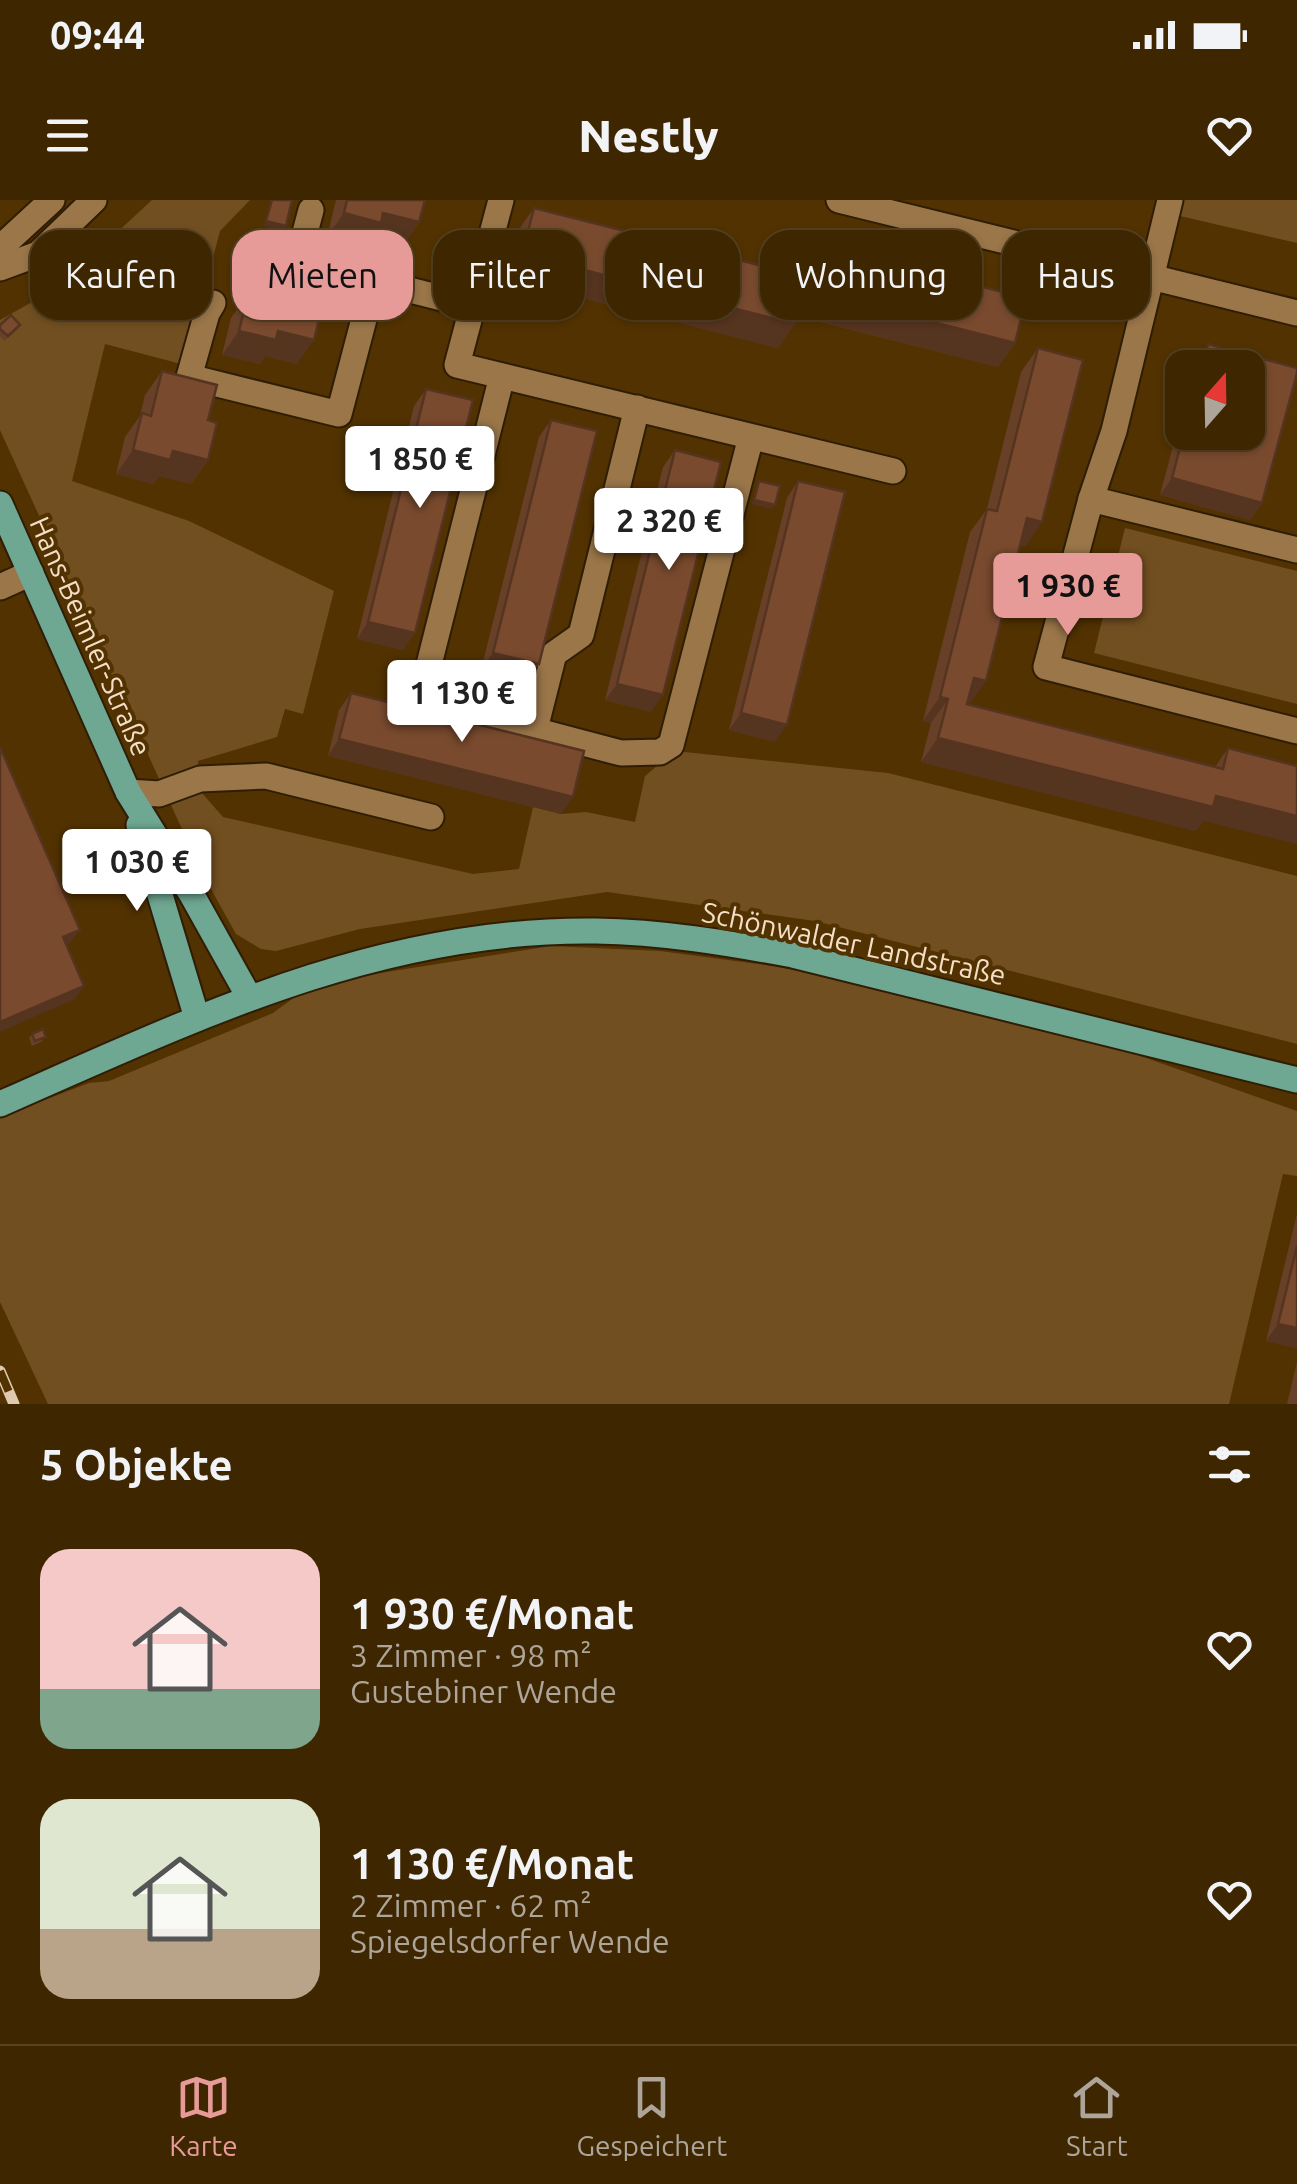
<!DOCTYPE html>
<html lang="de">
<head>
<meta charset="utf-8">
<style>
	body { margin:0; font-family:Ubuntu,sans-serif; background:#452e0a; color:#f1f3f6; height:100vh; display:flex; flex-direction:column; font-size:38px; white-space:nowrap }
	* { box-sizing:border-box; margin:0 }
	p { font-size:32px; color:#ada599 }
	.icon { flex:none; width:55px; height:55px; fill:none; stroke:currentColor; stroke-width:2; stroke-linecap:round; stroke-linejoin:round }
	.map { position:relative; height:1204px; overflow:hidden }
	.panel { display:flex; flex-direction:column; background:#3e2600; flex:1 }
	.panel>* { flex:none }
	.guide { position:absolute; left:30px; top:30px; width:1238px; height:90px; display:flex; gap:20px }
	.needle { width:65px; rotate:20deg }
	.controls { position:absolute; left:1165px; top:150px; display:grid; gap:20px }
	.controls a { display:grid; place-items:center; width:100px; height:100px; border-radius:20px; background:#3e2600; box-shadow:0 2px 8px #0004,0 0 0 2px #574322; font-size:50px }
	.price { position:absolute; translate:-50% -85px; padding:0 22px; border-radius:10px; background:#fff; color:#222; font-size:32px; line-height:65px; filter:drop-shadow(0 2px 5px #0008) }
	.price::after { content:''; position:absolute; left:50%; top:60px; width:30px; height:22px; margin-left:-15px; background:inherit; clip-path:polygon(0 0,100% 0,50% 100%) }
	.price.selected { background:#e69b98; color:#111 }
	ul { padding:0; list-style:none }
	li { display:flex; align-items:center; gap:30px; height:250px; padding:0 40px }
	li span { display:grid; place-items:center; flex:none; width:280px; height:200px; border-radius:30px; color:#555 }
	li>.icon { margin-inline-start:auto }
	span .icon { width:120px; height:120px; fill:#fffc; stroke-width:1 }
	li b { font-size:42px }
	h2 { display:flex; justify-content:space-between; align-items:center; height:120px; padding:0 40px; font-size:42px }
	.pill { padding:0 35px; border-radius:30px; background:#3e2600; box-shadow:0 2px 8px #0004,0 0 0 2px #574322; font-size:35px; line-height:90px }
	.pill.selected { background:#e69b98; color:#111 }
	.status { display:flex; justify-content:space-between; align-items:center; height:70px; padding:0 50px; background:#3e2600; direction:ltr }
	.status svg { height:28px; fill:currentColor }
	header { display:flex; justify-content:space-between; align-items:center; height:130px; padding:0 40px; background:#3e2600; font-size:45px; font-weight:800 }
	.menu { display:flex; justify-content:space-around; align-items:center; height:140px; border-top:2px solid #574322; background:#3e2600; font-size:28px; color:#ada599 }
	.menu a { display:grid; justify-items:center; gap:5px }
	.menu .selected { color:#e69b98 }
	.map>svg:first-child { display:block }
	.green { fill:#724f21 }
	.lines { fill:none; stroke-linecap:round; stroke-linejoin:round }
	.minor-casing { stroke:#2f1d06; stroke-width:29 }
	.major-casing { stroke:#2f1d06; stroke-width:29 }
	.minor { stroke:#9a7649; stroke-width:25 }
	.major { stroke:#6ea792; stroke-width:25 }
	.rail-casing { stroke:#dfcaaf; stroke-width:11 }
	.rail { stroke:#523200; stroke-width:8; stroke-dasharray:22; stroke-linecap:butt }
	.wall { fill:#684028 }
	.shaded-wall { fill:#553420 }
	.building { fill:#794a2e; stroke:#553420; stroke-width:2.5 }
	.labels { text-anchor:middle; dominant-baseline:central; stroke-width:8; stroke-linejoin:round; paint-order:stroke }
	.street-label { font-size:28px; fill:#f3dfc8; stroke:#523200 }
</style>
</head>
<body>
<div class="status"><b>09:44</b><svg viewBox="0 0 49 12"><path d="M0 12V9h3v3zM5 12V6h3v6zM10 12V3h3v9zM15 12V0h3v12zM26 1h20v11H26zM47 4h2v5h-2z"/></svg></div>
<header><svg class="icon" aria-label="menu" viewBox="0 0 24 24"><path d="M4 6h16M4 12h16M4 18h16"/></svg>Nestly<svg class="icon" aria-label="heart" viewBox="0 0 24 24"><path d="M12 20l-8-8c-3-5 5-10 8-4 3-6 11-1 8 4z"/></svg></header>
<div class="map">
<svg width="1297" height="1204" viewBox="0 0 1297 1204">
	<rect width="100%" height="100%" fill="#523200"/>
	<g class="green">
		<path d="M152 0H250L220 31 185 165 105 144 72 281 189 321 334 391 303 514 285 509 277 537 198 561 201 592 223 617 473 674 519 669 533 607 561 614 586 612 635 622 645 576 675 551 888 573 1297 676V844L815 721 607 692 360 729 276 751 261 749 236 734 202 673 0 230V120L57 88Z"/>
		<path d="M1183 0H1297V43L1180 16Z"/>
		<path d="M1125 328 1297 371V504L1094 453Z"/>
		<path d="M551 746 660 751 780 767 1129 852 1297 911V976L1283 974 1229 1204H48L0 1102V917L89 883 109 881 273 813 299 794 361 776Z"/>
	</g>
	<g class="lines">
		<g class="minor-casing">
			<g id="minor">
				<path d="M501 0 457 165 893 271"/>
				<path d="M839 0 1297 113"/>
				<path d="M1170 0 1114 231 1091 299 1046 467 1297 531"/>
				<path d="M311 10 298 59 374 81"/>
				<path d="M0 48 52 0"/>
				<path d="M0 68 38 54 94 0"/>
				<path d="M213 103 207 113 189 177 339 214 374 81 473 106"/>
				<path d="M502 176 420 500 621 553 660 552 671 545 751 237"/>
				<path d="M1091 299 1297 350"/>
				<path d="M0 387 31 373"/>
				<path d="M535 529 554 454 581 435 637 208"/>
				<path d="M128 592 159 594 200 579 266 576 431 617"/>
			</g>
		</g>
		<g class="major-casing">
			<g id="major">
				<path d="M0 304 128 592 192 695 249 797"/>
				<path d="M139 625 197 818"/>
				<path d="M0 904C193 819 380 728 596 731 663 732 728 743 793 755L1297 880"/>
			</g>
		</g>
		<use href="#minor" class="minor"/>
		<use href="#major" class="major"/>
		<g class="rail-casing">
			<path id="rail" d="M0 1171 14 1204"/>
		</g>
		<use href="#rail" class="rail"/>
	</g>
	<g class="wall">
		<path d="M336 0H425L419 22 403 46 370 38 364 47 327 37Z"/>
		<path d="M534 8 797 74 798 68 815 44 1015 143 998 167 797 116 778 148 505 78 517 32Z"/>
		<path d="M268 51 297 164 265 156 260 164 222 155 231 118 246 97 251 75Z"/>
		<path d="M0 125 17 130 4 141 0 136Z"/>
		<path d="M1208 144 1297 168V173L1262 303 1250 320 1160 295 1182 212V232H1248V168H1194L1196 161Z"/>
		<path d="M1038 148 1026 346 1020 345 969 504 1215 567 1228 548 1297 566 1203 621 1196 631 921 562 931 523 923 521 970 332 987 309 1021 172Z"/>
		<path d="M162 171 208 220V260L191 284 159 276 153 284 116 274 125 237 140 216 145 195Z"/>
		<path d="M426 189 403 450 357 439 414 206Z"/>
		<path d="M551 220 539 464 527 481 481 470 539 237Z"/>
		<path d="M675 250 651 512 605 500 663 267Z"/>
		<path d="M798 281 775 542 729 530 787 298Z"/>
		<path d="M351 493 561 614 328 556 339 510Z"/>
		<path d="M32 834 43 841 32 846 29 838Z"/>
		<path d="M1297 1014V1148L1266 1141Z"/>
		<path d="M1297 1162V1204H1287Z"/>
	</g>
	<g class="shaded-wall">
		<path d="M344 13H383L419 22 403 46 370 38 364 47 327 37Z"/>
		<path d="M266 21 286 26 283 31 263 26Z"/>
		<path d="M522 54 795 124 778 148 505 78Z"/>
		<path d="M803 89 1015 143 998 167 787 113Z"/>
		<path d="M239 131H278L314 140 297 164 265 156 260 164 222 155Z"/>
		<path d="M133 250 173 251 208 260 191 284 159 276 153 284 116 274Z"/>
		<path d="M1172 278 1262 303 1250 320 1160 295Z"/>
		<path d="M754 300 775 305 772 309 751 304Z"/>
		<path d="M1027 318 1042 322 1026 346 1010 342Z"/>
		<path d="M368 422 415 433 403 450 357 439Z"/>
		<path d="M493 453 539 464 527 481 481 470Z"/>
		<path d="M974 478 986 481 969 505 957 502Z"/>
		<path d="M617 484 663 495 651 512 605 500Z"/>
		<path d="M940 497 948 499 931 523 923 521Z"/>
		<path d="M741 513 787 525 775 542 729 530Z"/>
		<path d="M938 538 1216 596 1297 616V644L1203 621 1196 631 921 562Z"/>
		<path d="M339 539 573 597 561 614 328 556Z"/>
		<path d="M80 730 70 743 54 750 63 737Z"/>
		<path d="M84 786 75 799 0 832V822Z"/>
		<path d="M1278 1124 1297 1128V1148L1266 1141Z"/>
	</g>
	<g class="building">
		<path d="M272 0H292L286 26 266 21Z"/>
		<path d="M347 0H425L419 22 383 13 381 23 344 13Z"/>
		<path d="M534 8 806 77 815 44 1026 98 1015 143 803 89 795 124 522 54Z"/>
		<path d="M268 51 323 65 314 100 323 103 314 140 278 131 276 140 239 131 248 94 257 96Z"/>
		<path d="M11 115 20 125 8 136 0 129V125Z"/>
		<path d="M1208 144 1297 168V173L1262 303 1172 278 1184 232H1248V168H1202Z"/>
		<path d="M1038 148 1083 160 1042 322 1027 318 986 481 974 478 967 504 1223 569 1228 548 1297 566V616L1216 596 1213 607 938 538 948 499 940 497 987 309 997 311Z"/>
		<path d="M162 171 217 185 208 220 217 223 208 260 173 251 170 260 133 250 142 213 151 216Z"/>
		<path d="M426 189 473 200 415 433 368 422Z"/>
		<path d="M551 220 597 231 539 464 493 453Z"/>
		<path d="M675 250 721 262 663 495 617 484Z"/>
		<path d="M759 281 780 286 775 305 754 300Z"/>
		<path d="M798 281 845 292 787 525 741 513Z"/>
		<path d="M351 493 584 551 573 597 339 539Z"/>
		<path d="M0 547 80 730 63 737 84 786 0 822Z"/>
		<path d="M43 829 46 837 35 841 32 834Z"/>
		<path d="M1297 1046V1128L1278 1124Z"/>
	</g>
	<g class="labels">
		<g class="street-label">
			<text transform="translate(91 436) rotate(66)">Hans-Beimler-Straße</text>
			<text transform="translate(854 743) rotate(12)">Schönwalder Landstraße</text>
		</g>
	</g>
</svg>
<div class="controls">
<a><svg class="needle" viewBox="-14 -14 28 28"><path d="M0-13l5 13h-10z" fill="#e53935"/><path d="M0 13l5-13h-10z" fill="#ada599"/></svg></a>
</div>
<b class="price" style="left:420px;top:311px">1 850 €</b>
<b class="price" style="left:669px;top:373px">2 320 €</b>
<b class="price selected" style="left:1068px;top:438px">1 930 €</b>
<b class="price" style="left:462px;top:545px">1 130 €</b>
<b class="price" style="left:137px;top:714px">1 030 €</b>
<div class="guide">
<a class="pill">Kaufen</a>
<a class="pill selected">Mieten</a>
<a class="pill">Filter</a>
<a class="pill">Neu</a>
<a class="pill">Wohnung</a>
<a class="pill">Haus</a>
</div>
</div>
<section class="panel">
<h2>5 Objekte<svg class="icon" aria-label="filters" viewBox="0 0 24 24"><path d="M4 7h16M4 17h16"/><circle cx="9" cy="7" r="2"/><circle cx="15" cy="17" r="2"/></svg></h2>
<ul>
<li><span style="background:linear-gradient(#f6c9c9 70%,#7fa58c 0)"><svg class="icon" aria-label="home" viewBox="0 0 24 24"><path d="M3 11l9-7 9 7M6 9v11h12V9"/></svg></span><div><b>1 930 €/Monat</b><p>3 Zimmer · 98 m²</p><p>Gustebiner Wende</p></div><svg class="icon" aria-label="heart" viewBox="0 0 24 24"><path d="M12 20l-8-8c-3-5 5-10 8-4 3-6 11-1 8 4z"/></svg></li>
<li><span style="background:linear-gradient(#dfe7d0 65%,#b9a48a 0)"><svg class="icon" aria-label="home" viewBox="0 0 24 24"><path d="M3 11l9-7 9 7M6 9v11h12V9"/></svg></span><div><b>1 130 €/Monat</b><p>2 Zimmer · 62 m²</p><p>Spiegelsdorfer Wende</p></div><svg class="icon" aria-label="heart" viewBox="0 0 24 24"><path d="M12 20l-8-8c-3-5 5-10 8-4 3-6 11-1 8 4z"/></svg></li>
</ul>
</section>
<nav class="menu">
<a class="selected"><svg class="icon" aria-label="map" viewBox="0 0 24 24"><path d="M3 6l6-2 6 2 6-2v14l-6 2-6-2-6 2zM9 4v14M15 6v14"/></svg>Karte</a>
<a><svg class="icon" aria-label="saved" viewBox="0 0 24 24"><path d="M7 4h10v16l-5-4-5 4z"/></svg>Gespeichert</a>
<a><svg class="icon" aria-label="home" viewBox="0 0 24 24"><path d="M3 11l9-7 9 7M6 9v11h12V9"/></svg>Start</a>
</nav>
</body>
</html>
